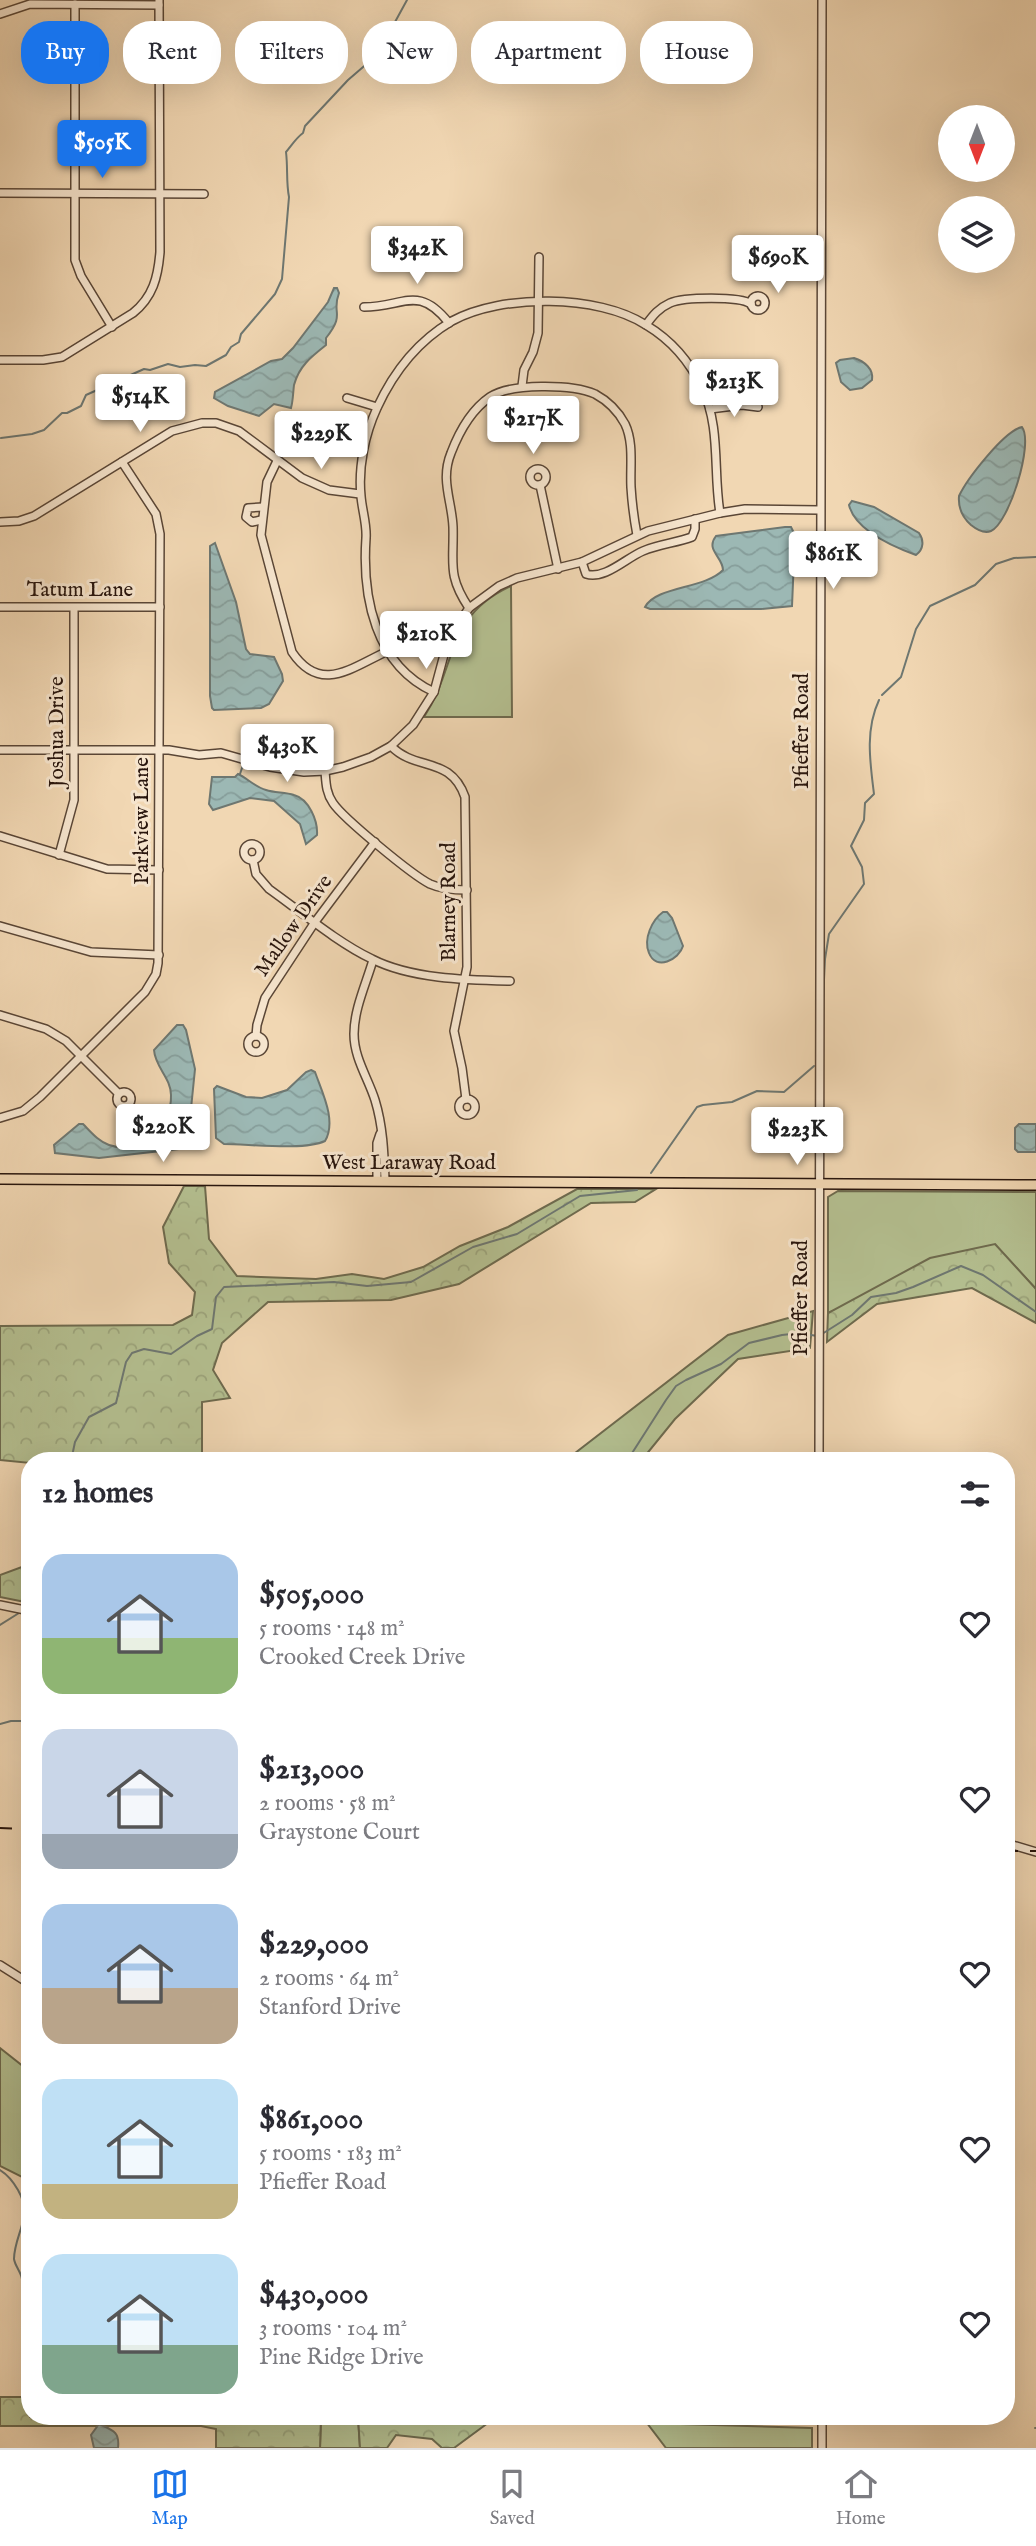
<!DOCTYPE html>
<html lang="en">
<head>
<meta charset="utf-8">
<style>
	body { margin:0; font-family:"IM FELL English",serif; background:#f2f2f3; color:#2b2b33; height:100vh; display:flex; flex-direction:column; font-size:26px; white-space:nowrap }
	* { box-sizing:border-box; margin:0 }
	p { font-size:23px; color:#7c7c81 }
	.icon { flex:none; width:38px; height:38px; fill:none; stroke:currentColor; stroke-width:2; stroke-linecap:round; stroke-linejoin:round }
	.map { position:relative; flex:1; overflow:hidden }
	.sheet { position:absolute; left:21px; top:1452px; width:994px; height:973px; display:flex; flex-direction:column; background:#fff; border-radius:28px; box-shadow:0 7px 28px #0002 }
	.sheet>* { flex:none }
	.top-card { position:absolute; left:21px; top:21px; width:994px; height:63px; display:flex; gap:14px }
	.needle { width:46px; rotate:180deg }
	.controls { position:absolute; left:938px; top:105px; display:grid; gap:14px }
	.controls a { display:grid; place-items:center; width:77px; height:77px; border-radius:50%; background:#fff; box-shadow:0 7px 28px #0002; font-size:35px }
	.price { position:absolute; translate:-50% -60px; padding:0 16px; border-radius:7px; background:#fff; color:#222; font-size:23px; line-height:46px; filter:drop-shadow(0 2px 4px #0008) }
	.price::after { content:''; position:absolute; left:50%; top:42px; width:21px; height:16px; margin-left:-10px; background:inherit; clip-path:polygon(0 0,100% 0,50% 100%) }
	.price.current { background:#1a73e8; color:#fff }
	ul { padding:0; list-style:none }
	li { display:flex; align-items:center; gap:21px; height:175px; padding:0 21px }
	li span { display:grid; place-items:center; flex:none; width:196px; height:140px; border-radius:21px; color:#555 }
	li>.icon { margin-inline-start:auto }
	span .icon { width:84px; height:84px; fill:#fffc; stroke-width:1 }
	li b { font-size:30px }
	h2 { display:flex; justify-content:space-between; align-items:center; height:84px; padding:0 21px; font-size:30px }
	.pill { padding:0 24px; border-radius:28px; background:#fff; box-shadow:0 7px 28px #0002; font-size:24px; line-height:63px }
	.pill.current { background:#1a73e8; color:#fff }
	.menu { display:flex; justify-content:space-around; align-items:center; height:98px; border-top:2px solid #e1e1e2; background:#fff; font-size:19px; color:#7c7c81 }
	.menu a { display:grid; justify-items:center; gap:4px }
	.menu .current { color:#1a73e8 }
	.map>svg:first-child { display:block }
	.green { fill:#b4bf90; stroke:#6e6a4e; stroke-width:2 }
	.forest { fill:url(#forest-crowns); stroke:#6e6a4e; stroke-width:2 }
	.water { fill:url(#water-waves); stroke:#6e7771; stroke-width:2 }
	.lines { fill:none; stroke-linecap:round; stroke-linejoin:round }
	.stream { stroke:#6e7771; stroke-width:2 }
	.minor-casing { stroke:#5a4636; stroke-width:10 }
	.major-casing { stroke:#28150d; stroke-width:12 }
	.minor { stroke:#f6e5ce; stroke-width:7 }
	.major { stroke:#f1d7b3; stroke-width:9 }
	.rail { stroke:#28150d; stroke-width:2; stroke-dasharray:12 12; stroke-linecap:butt }
	.labels { text-anchor:middle; dominant-baseline:central; stroke-width:6; stroke-linejoin:round; paint-order:stroke }
	.street-label { font-size:21px; fill:#28150d; stroke:#f6e5ce }
</style>
</head>
<body>
<div class="map">
<svg width="1036" height="2448" viewBox="0 0 1036 2448">
	<defs>
		<pattern id="forest-crowns" width="20" height="18" patternUnits="userSpaceOnUse" patternTransform="scale(1.75)"><rect width="20" height="18" fill="#b4bf90"/><path d="M2 6a3 3 0 1 1 6 0M12 15a3 3 0 1 1 6 0" fill="none" stroke="#9ba37b"/></pattern>
		<pattern id="water-waves" width="16" height="10" patternUnits="userSpaceOnUse" patternTransform="scale(1.75)"><rect width="16" height="10" fill="#9cb8b4"/><path d="M0 5q4-4 8 0t8 0" fill="none" stroke="#869d9a"/></pattern>
	</defs>
	<rect width="100%" height="100%" fill="#f1d7b3"/>
	<filter id="stains"><feTurbulence type="fractalNoise" baseFrequency=".00286" numOctaves="4"/><feColorMatrix values="0 0 0 0 .2 0 0 0 0 .09 0 0 0 0 .02 0 0 0 .5 -.17"/></filter>
	<radialGradient id="worn" r=".72"><stop offset=".6" stop-color="#630" stop-opacity="0"/><stop offset="1" stop-color="#630" stop-opacity=".3"/></radialGradient>
	<g class="green">
		<path d="M511 586 512 717H424C458 665 444 617 511 586Z"/>
		<path d="M838 1191 1036 1192V1289L995 1245 828 1313V1197Z"/>
		<path d="M813 1311 810 1348 738 1359 675 1419 641 1461H459L566 1460 728 1335Z"/>
		<path d="M0 2048 24 2067 30 2075V2181L0 2166Z"/>
		<path d="M321 2417H358L360 2448H320Z"/>
		<path d="M647 2423 812 2428V2448H666Z"/>
	</g>
	<g class="forest">
		<path d="M184 1186H205L209 1239 237 1276 316 1279 352 1274 384 1279 423 1267 460 1246 508 1227 577 1189H656L635 1202 591 1203 459 1284 391 1300 268 1302 222 1343 213 1370 230 1398 202 1402V1461H30V1463L0 1460V1326L173 1325 192 1315 195 1292 169 1263 163 1227Z"/>
		<path d="M995 1244 1036 1289V1323L972 1288 877 1304 827 1342 828 1313 930 1258Z"/>
		<path d="M30 1564V1603L0 1597V1575Z"/>
		<path d="M0 2397H30V2417H321L320 2448H216V2429L201 2426H0Z"/>
		<path d="M358 2417H496L454 2448H442L432 2439 396 2435 387 2448H360Z"/>
	</g>
	<g class="water">
		<path d="M334 288H337L339 293C331 314 346 313 326 338V345C312 356 299 366 294 385 293 393 293 401 291 408L274 404 259 416 228 406 214 398 215 392 271 361 282 359 293 348 328 302Z"/>
		<path d="M854 358C864 361 874 369 872 380L862 388 850 390 841 382 836 363 840 360Z"/>
		<path d="M1022 427C1034 443 1009 523 991 531 984 534 976 529 971 525 962 517 958 508 959 496 967 479 1004 431 1022 427Z"/>
		<path d="M852 501 874 507 919 533C924 540 924 549 916 555 894 547 855 530 849 505Z"/>
		<path d="M785 527H791L795 535 792 606 761 609H650L645 607C656 586 705 589 723 570 723 557 705 550 716 536Z"/>
		<path d="M215 543 236 602 246 649 250 654 274 657 282 674 283 681 269 704 261 708 214 710 212 708 210 696V546Z"/>
		<path d="M238 774C247 778 255 787 266 790 275 793 285 792 294 795 309 799 318 821 317 835L306 844 300 824 274 801 250 798 213 810 209 804 212 777H235Z"/>
		<path d="M663 912H667L672 918 683 946C679 960 656 971 649 953 643 939 652 920 663 912Z"/>
		<path d="M177 1025H183L186 1030 195 1069 187 1148 99 1158 55 1153 54 1145 79 1124H83C91 1132 98 1141 109 1145 141 1156 172 1129 171 1095 171 1078 155 1067 154 1050Z"/>
		<path d="M311 1070 315 1072C322 1092 337 1121 325 1141 304 1151 249 1144 224 1144L216 1138 214 1089 217 1086 246 1097 262 1098 287 1090 306 1072Z"/>
		<path d="M1019 1124H1036V1152H1018L1015 1149V1128Z"/>
		<path d="M99 2424C112 2430 120 2431 118 2448H94L91 2435Z"/>
	</g>
	<g class="lines">
		<g class="stream">
			<path d="M1 438 32 434 44 430 62 413H67L81 406 86 395 144 369 150 370 168 364 180 367 195 365 206 366 226 355 231 347 239 342 241 334 275 294 282 279 289 197C286 182 288 168 286 152 292 145 296 138 303 133L305 126 348 80 377 55 407 0"/>
			<path d="M882 695 901 677 916 629 930 606 975 585 996 564 1014 558 1036 557"/>
			<path d="M246 757 251 740"/>
			<path d="M240 774 244 762"/>
			<path d="M823 1000 825 959 829 934 864 884 862 867 851 846 864 820 865 803 874 794C870 762 865 730 879 700"/>
			<path d="M651 1173 697 1107 703 1105 732 1102 757 1091 784 1092 814 1066"/>
			<path d="M822 1334 852 1315 871 1297 896 1293 913 1287 961 1266 983 1275 1036 1312"/>
			<path d="M71 1461 75 1442 89 1417 116 1403 126 1362 132 1353 144 1349 171 1354 197 1336 212 1329 216 1297 224 1287 334 1282 367 1286 411 1282 473 1247 517 1234 580 1196 637 1190"/>
			<path d="M627 1461 666 1400 676 1386 686 1380 721 1364 749 1343 782 1335 800 1333 817 1336"/>
			<path d="M28 1607 30 1606"/>
			<path d="M0 1625 19 1613"/>
			<path d="M0 1724 11 1721H30"/>
			<path d="M0 2170C13 2178 27 2200 24 2216 22 2230 14 2244 14 2259 15 2266 21 2272 22 2279 23 2290 21 2296 30 2304"/>
			<path d="M99 2424V2417"/>
			<path d="M1035 2428H1036"/>
		</g>
		<g class="minor-casing">
			<g id="minor">
				<path d="M75 4V260L81 276 112 327"/>
				<path d="M0 14 30 4 159 5"/>
				<path d="M0 193 204 194"/>
				<circle cx="758" cy="303" r="7"/>
				<path d="M364 307C404 307 418 284 449 323"/>
				<path d="M646 325C653 315 659 308 670 303 683 297 740 296 751 304"/>
				<path d="M0 360H43L62 357 133 313C153 297 158 277 160 252L159 0"/>
				<path d="M522 386 524 370 533 352 538 333 539 257"/>
				<path d="M347 398 377 407"/>
				<path d="M710 409 742 405 758 407"/>
				<path d="M277 461 267 482 261 535 292 652C321 695 352 667 388 651"/>
				<circle cx="538" cy="477" r="8"/>
				<path d="M540 485 558 569"/>
				<path d="M261 520 252 522 246 517 248 508 263 507"/>
				<path d="M0 522 19 521 34 516 172 431 202 423H216L239 431 302 478 329 490 360 494"/>
				<path d="M582 562 586 574C605 580 626 558 643 551 659 544 676 543 692 537L695 529V519"/>
				<path d="M0 607H160"/>
				<path d="M469 608C447 575 454 564 453 527 452 501 440 480 451 453 459 432 471 410 490 397 511 383 572 384 595 394 608 401 618 411 625 424 634 443 630 466 631 487 632 503 634 519 637 535"/>
				<path d="M434 692C375 665 362 597 366 538 367 524 362 510 361 496 358 467 365 434 377 408 393 373 418 341 452 321 501 294 598 294 646 325 671 340 690 362 702 388 721 427 713 471 720 513"/>
				<path d="M391 746C416 772 450 755 465 797L467 967 454 1031 462 1068 466 1099"/>
				<path d="M0 750H169L199 755 221 753 270 767 304 772 325 771 343 767 371 757 391 746 413 725 434 692 445 651 455 629 469 608 499 586 517 578 582 562 648 531 720 513 745 509 819 510"/>
				<path d="M325 771C326 783 326 793 333 803 343 818 412 875 430 884 441 889 454 890 467 890"/>
				<path d="M0 836 107 869 159 870"/>
				<circle cx="252" cy="852" r="8"/>
				<path d="M59 855 74 800V608"/>
				<path d="M253 860 256 874 269 889C300 911 338 943 372 959 411 979 467 980 510 981"/>
				<path d="M0 926 91 952 159 955"/>
				<path d="M373 960C366 984 354 1009 354 1034 354 1058 368 1078 375 1100 383 1126 384 1153 385 1180"/>
				<path d="M0 1015 46 1029 66 1041 119 1094"/>
				<path d="M256 1036 257 1025 265 998 315 922 375 842"/>
				<circle cx="256" cy="1044" r="8"/>
				<circle cx="124" cy="1099" r="7"/>
				<circle cx="467" cy="1107" r="8"/>
				<path d="M0 1118 23 1111 40 1097 145 992 156 974 158 963 160 534 156 514 122 462"/>
				<path d="M377 1180V1143L380 1134"/>
				<path d="M819 1461 822 0"/>
				<path d="M0 1605 30 1611"/>
				<path d="M1006 1843 1036 1852"/>
				<path d="M0 1965 30 1984"/>
				<path d="M822 2448V2417"/>
			</g>
		</g>
		<g class="major-casing">
			<path id="major" d="M0 1179 1036 1185"/>
		</g>
		<use href="#minor" class="minor"/>
		<use href="#major" class="major"/>
		<g class="rail">
			<path d="M0 1828 30 1829"/>
			<path d="M1006 1851H1036"/>
		</g>
	</g>
	<g class="labels">
		<g class="street-label">
			<text x="80" y="590">Tatum Lane</text>
			<text transform="translate(802 731) rotate(-90)">Pfieffer Road</text>
			<text transform="translate(57 732) rotate(-90)">Joshua Drive</text>
			<text transform="translate(142 821) rotate(-90)">Parkview Lane</text>
			<text transform="translate(449 902) rotate(-90)">Blarney Road</text>
			<text transform="translate(294 926) rotate(-55)">Mallow Drive</text>
			<text x="409" y="1163">West Laraway Road</text>
			<text transform="translate(801 1298) rotate(-90)">Pfieffer Road</text>
		</g>
	</g>
	<rect width="100%" height="100%" filter="url(#stains)"/>
	<rect width="100%" height="100%" fill="url(#worn)"/>
</svg>
<div class="controls">
<a><svg class="needle" viewBox="-14 -14 28 28"><path d="M0-13l5 13h-10z" fill="#e53935"/><path d="M0 13l5-13h-10z" fill="#7c7c81"/></svg></a>
<a><svg class="icon" aria-label="layers" viewBox="0 0 24 24"><path d="M12 4l9 5-9 5-9-5zM3 14l9 5 9-5"/></svg></a>
</div>
<b class="price current" style="left:102px;top:180px">$505K</b>
<b class="price" style="left:417px;top:286px">$342K</b>
<b class="price" style="left:778px;top:295px">$690K</b>
<b class="price" style="left:734px;top:419px">$213K</b>
<b class="price" style="left:140px;top:434px">$514K</b>
<b class="price" style="left:533px;top:456px">$217K</b>
<b class="price" style="left:321px;top:471px">$229K</b>
<b class="price" style="left:833px;top:591px">$861K</b>
<b class="price" style="left:426px;top:671px">$210K</b>
<b class="price" style="left:287px;top:784px">$430K</b>
<b class="price" style="left:163px;top:1164px">$220K</b>
<b class="price" style="left:797px;top:1167px">$223K</b>
<div class="top-card">
<a class="pill current">Buy</a>
<a class="pill">Rent</a>
<a class="pill">Filters</a>
<a class="pill">New</a>
<a class="pill">Apartment</a>
<a class="pill">House</a>
</div>
<section class="sheet">
<h2>12 homes<svg class="icon" aria-label="filters" viewBox="0 0 24 24"><path d="M4 7h16M4 17h16"/><circle cx="9" cy="7" r="2"/><circle cx="15" cy="17" r="2"/></svg></h2>
<ul>
<li><span style="background:linear-gradient(#a9c7e8 60%,#8fb573 0)"><svg class="icon" aria-label="home" viewBox="0 0 24 24"><path d="M3 11l9-7 9 7M6 9v11h12V9"/></svg></span><div><b>$505,000</b><p>5 rooms · 148 m²</p><p>Crooked Creek Drive</p></div><svg class="icon" aria-label="heart" viewBox="0 0 24 24"><path d="M12 20l-8-8c-3-5 5-10 8-4 3-6 11-1 8 4z"/></svg></li>
<li><span style="background:linear-gradient(#c9d6e8 75%,#9aa5b1 0)"><svg class="icon" aria-label="home" viewBox="0 0 24 24"><path d="M3 11l9-7 9 7M6 9v11h12V9"/></svg></span><div><b>$213,000</b><p>2 rooms · 58 m²</p><p>Graystone Court</p></div><svg class="icon" aria-label="heart" viewBox="0 0 24 24"><path d="M12 20l-8-8c-3-5 5-10 8-4 3-6 11-1 8 4z"/></svg></li>
<li><span style="background:linear-gradient(#a9c7e8 60%,#b9a48a 0)"><svg class="icon" aria-label="home" viewBox="0 0 24 24"><path d="M3 11l9-7 9 7M6 9v11h12V9"/></svg></span><div><b>$229,000</b><p>2 rooms · 64 m²</p><p>Stanford Drive</p></div><svg class="icon" aria-label="heart" viewBox="0 0 24 24"><path d="M12 20l-8-8c-3-5 5-10 8-4 3-6 11-1 8 4z"/></svg></li>
<li><span style="background:linear-gradient(#bfe0f5 75%,#c2b280 0)"><svg class="icon" aria-label="home" viewBox="0 0 24 24"><path d="M3 11l9-7 9 7M6 9v11h12V9"/></svg></span><div><b>$861,000</b><p>5 rooms · 183 m²</p><p>Pfieffer Road</p></div><svg class="icon" aria-label="heart" viewBox="0 0 24 24"><path d="M12 20l-8-8c-3-5 5-10 8-4 3-6 11-1 8 4z"/></svg></li>
<li><span style="background:linear-gradient(#bfe0f5 65%,#7fa58c 0)"><svg class="icon" aria-label="home" viewBox="0 0 24 24"><path d="M3 11l9-7 9 7M6 9v11h12V9"/></svg></span><div><b>$430,000</b><p>3 rooms · 104 m²</p><p>Pine Ridge Drive</p></div><svg class="icon" aria-label="heart" viewBox="0 0 24 24"><path d="M12 20l-8-8c-3-5 5-10 8-4 3-6 11-1 8 4z"/></svg></li>
</ul>
</section>
</div>
<nav class="menu">
<a class="current"><svg class="icon" aria-label="map" viewBox="0 0 24 24"><path d="M3 6l6-2 6 2 6-2v14l-6 2-6-2-6 2zM9 4v14M15 6v14"/></svg>Map</a>
<a><svg class="icon" aria-label="saved" viewBox="0 0 24 24"><path d="M7 4h10v16l-5-4-5 4z"/></svg>Saved</a>
<a><svg class="icon" aria-label="home" viewBox="0 0 24 24"><path d="M3 11l9-7 9 7M6 9v11h12V9"/></svg>Home</a>
</nav>
</body>
</html>
